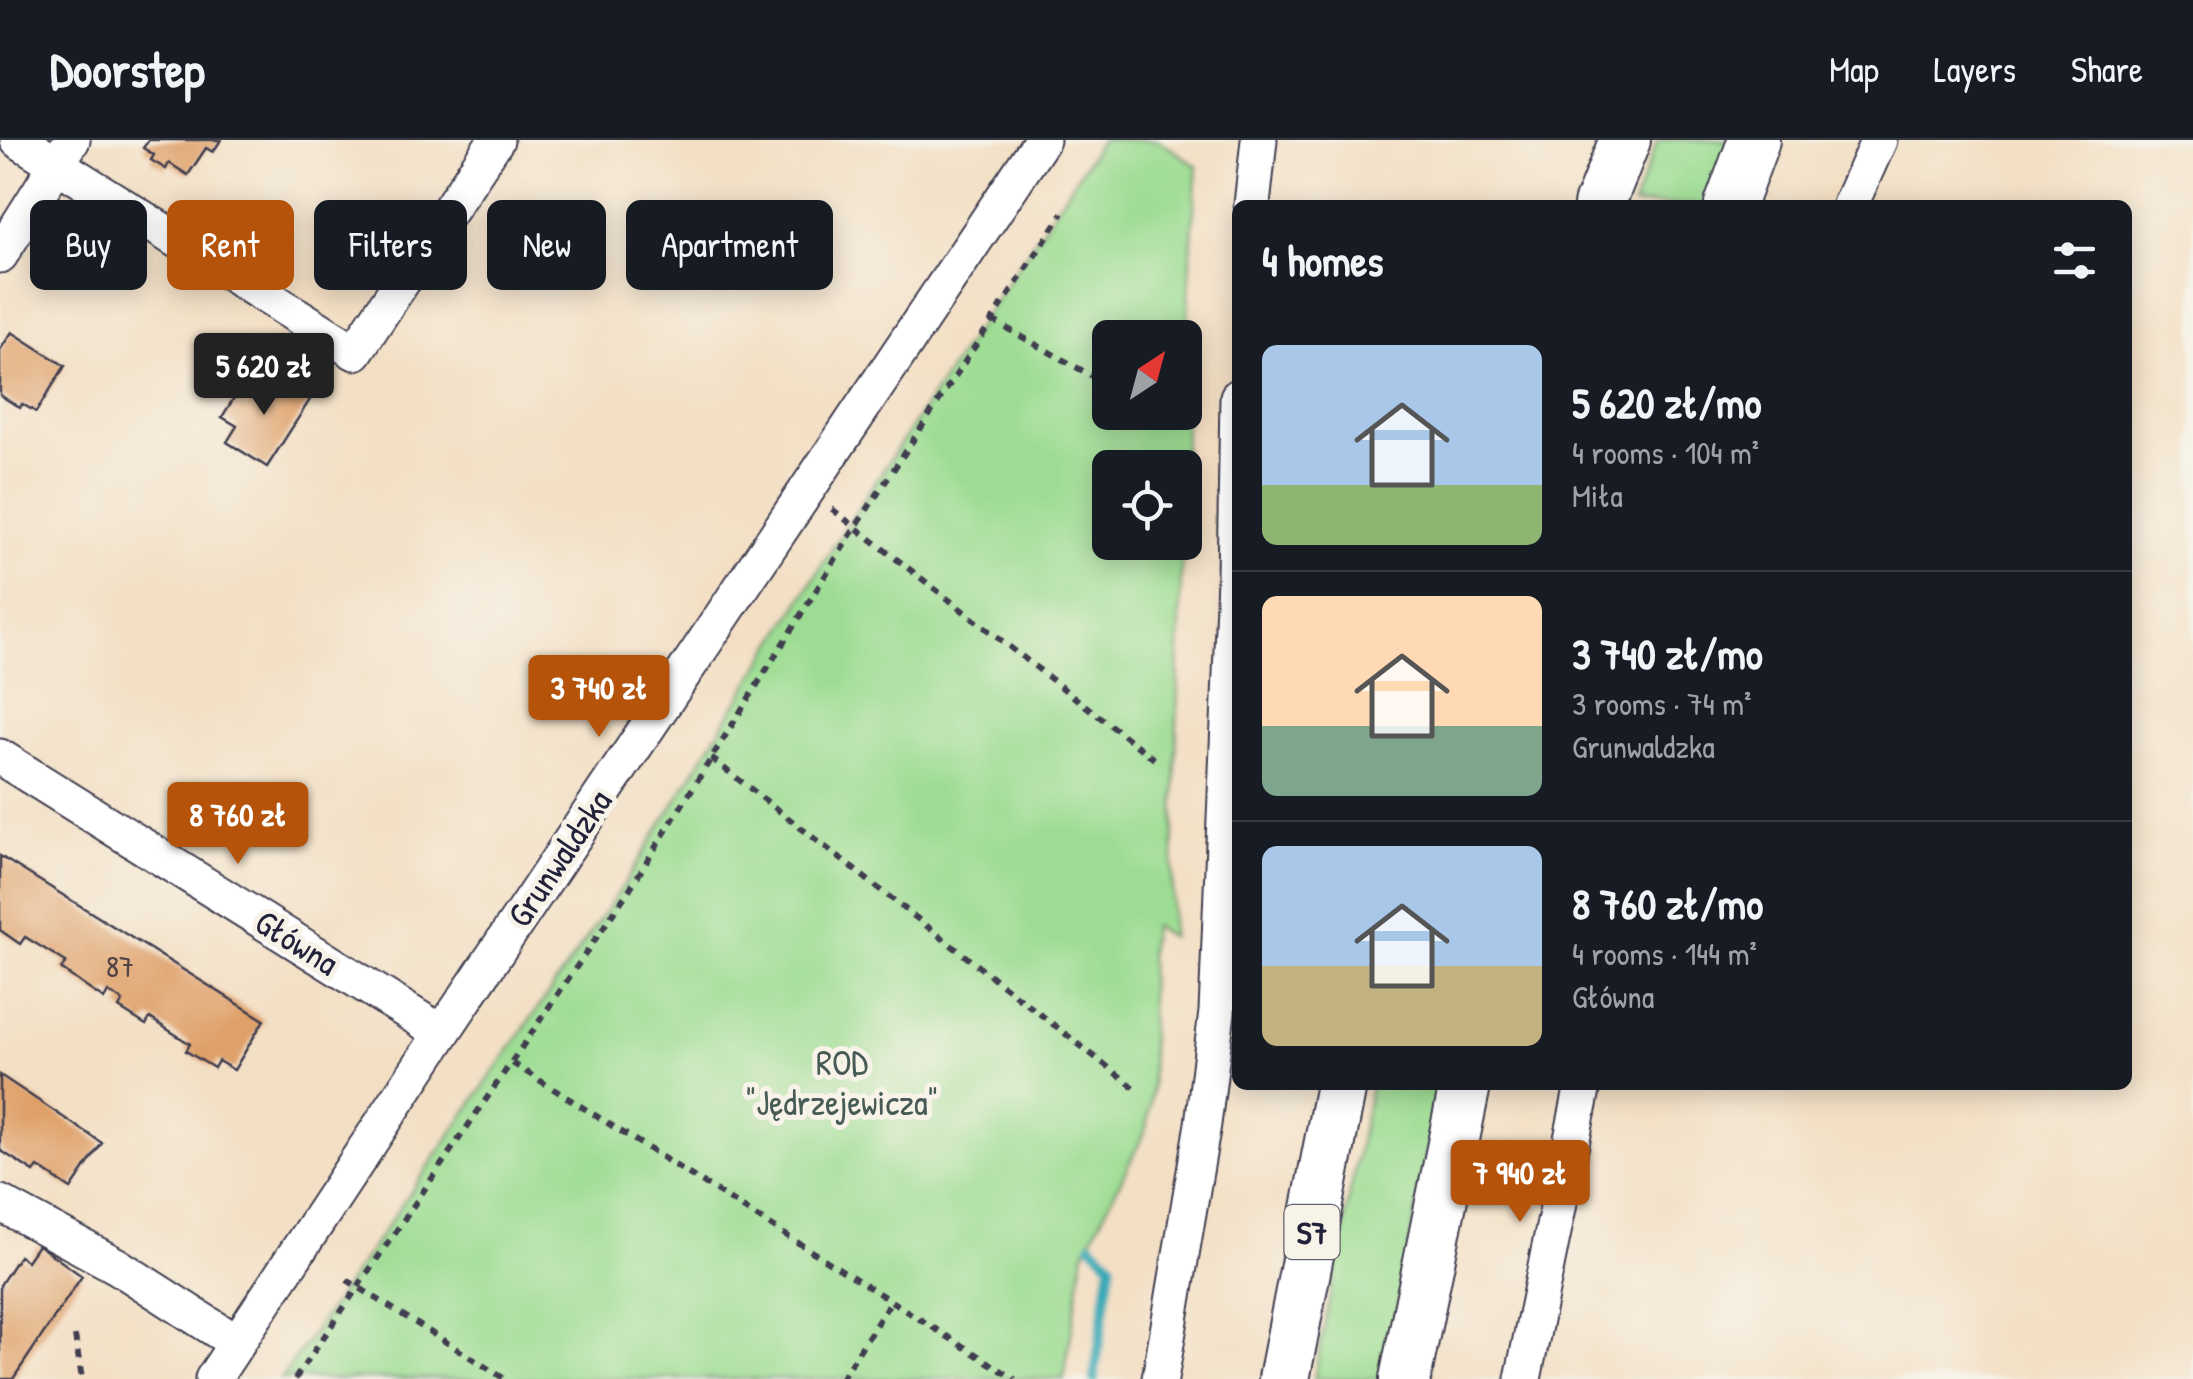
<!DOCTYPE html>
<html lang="en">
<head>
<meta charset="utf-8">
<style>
	body { margin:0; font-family:"Patrick Hand",sans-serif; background:#20242c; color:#f1f3f6; height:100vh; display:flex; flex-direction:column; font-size:38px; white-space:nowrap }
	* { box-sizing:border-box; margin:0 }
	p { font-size:32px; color:#9ea1a6 }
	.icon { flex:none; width:55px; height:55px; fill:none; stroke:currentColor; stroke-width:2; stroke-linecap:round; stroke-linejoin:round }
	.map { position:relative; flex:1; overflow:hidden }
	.details { position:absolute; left:1232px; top:60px; width:900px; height:890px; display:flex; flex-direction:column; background:#171b24; border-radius:15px; box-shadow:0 5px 25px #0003 }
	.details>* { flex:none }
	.top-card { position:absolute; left:30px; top:60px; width:950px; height:90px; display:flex; gap:20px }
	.needle { width:65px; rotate:36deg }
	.tools { position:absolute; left:1092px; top:180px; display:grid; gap:20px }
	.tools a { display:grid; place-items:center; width:110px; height:110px; border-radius:15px; background:#171b24; box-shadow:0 5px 25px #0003; font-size:50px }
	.price { position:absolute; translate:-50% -85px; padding:0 22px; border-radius:10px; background:#b45309; color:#fff; font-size:32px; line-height:65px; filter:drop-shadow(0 2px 5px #0008) }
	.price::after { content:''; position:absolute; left:50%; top:60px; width:30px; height:22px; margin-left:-15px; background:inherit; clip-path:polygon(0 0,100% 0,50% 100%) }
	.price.selected { background:#222; color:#fff }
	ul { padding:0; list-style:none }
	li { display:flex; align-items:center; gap:30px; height:250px; padding:0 30px }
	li+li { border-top:2px solid #363941 }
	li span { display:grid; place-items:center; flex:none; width:280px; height:200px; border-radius:15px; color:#555 }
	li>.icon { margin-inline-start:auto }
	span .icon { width:120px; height:120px; fill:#fffc; stroke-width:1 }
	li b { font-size:42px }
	h2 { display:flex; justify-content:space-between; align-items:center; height:120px; padding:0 30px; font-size:42px }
	.tag { padding:0 35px; border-radius:15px; background:#171b24; box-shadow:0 5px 25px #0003; font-size:35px; line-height:90px }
	.tag.selected { background:#b45309; color:#fff }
	header { display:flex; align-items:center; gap:60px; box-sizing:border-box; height:140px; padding:0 50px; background:#171b24; border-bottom:2px solid #363941 }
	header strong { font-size:48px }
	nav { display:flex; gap:55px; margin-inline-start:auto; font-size:35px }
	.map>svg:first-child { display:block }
	.green { fill:#9ddd93; stroke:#608067; stroke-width:2.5; fill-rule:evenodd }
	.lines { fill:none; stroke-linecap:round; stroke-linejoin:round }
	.stream { stroke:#3aaab7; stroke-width:10 }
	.building { fill:#dfa069 }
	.minor-casing { stroke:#413e50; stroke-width:39 }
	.highway-casing { stroke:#413e50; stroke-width:54 }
	.path { stroke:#413e50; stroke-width:6; stroke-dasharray:8 8; stroke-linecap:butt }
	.minor { stroke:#fff; stroke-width:35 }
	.highway { stroke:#fff; stroke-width:50 }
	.labels { text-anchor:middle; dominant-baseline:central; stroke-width:10; stroke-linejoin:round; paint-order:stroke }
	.number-label { font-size:30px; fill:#514246 }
	.shield { fill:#f7f3e8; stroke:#62616f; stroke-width:2.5 }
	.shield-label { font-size:32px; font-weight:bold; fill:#22223b }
	.street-label { font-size:35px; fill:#22223b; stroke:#f7f3e8 }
	.park-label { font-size:35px; fill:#475a55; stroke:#f7f3e8 }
</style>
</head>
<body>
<header>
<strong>Doorstep</strong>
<nav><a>Map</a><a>Layers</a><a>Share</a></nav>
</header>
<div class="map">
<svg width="2193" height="1239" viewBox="0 0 2193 1239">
	<rect width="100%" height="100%" fill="#f7f3e8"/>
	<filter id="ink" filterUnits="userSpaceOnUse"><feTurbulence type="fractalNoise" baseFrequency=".01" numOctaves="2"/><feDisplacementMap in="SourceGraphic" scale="20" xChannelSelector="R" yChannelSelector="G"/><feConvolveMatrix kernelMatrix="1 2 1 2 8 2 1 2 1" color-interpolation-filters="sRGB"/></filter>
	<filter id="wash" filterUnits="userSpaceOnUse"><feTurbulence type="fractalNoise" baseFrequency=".0048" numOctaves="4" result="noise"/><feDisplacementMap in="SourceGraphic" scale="40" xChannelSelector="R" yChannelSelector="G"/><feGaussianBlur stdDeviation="2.25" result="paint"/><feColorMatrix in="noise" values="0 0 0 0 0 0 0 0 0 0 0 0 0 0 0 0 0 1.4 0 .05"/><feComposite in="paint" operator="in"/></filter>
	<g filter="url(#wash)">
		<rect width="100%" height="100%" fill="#f3dfc4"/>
		<g class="green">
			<path d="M1101 0H1158L1197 26 1189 140 1184 327 1110 328V402L1182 403 1171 797 1153 786 1149 813 1152 948 1146 990 1084 1113 1064 1239H281L625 743 849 382ZM1110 198H1185V272H1110Z"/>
			<path d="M1658 0H1732L1706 65H1633Z"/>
			<path d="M1371 945H1441L1383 1239H1314Z"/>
		</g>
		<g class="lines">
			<path class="stream" d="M1091 1104 1111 1123 1094 1239"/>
		</g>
		<g id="blocks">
			<g class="building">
				<path d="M149 0H221L213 12 206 8 188 35 169 23 166 29 151 20 154 15 143 8Z"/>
				<path d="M12 192 65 226 36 272 22 264 20 268 0 255V210Z"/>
				<path d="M247 237 277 255 287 239 313 255 267 327 227 302 237 286 222 277Z"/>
				<path d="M0 716 264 880 234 930 218 921 214 928 186 911 190 904 150 878 146 885 119 868 123 861 108 852 104 859 86 847 61 829 66 822 25 797 20 804 0 790Z"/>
				<path d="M0 935 102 1003 71 1049 38 1027 34 1032 0 1010Z"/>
				<path d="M38 1105 82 1136 13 1239H0V1145L19 1116 27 1121Z"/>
			</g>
		</g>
	</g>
	<g filter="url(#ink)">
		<use href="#blocks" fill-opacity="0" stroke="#413e50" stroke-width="2.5"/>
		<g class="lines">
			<g class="minor-casing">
				<g id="minor">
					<path d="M18 0 355 212 496 0"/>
					<path d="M1252 65 1259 0"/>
					<path d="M1850 65 1879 0"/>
					<path d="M0 115 72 0"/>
					<path d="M0 617 442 893"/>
					<path d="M0 1063 117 1126 237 1203"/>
					<path d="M213 1239 442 893 1042 0"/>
					<path d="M1160 1239 1203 984 1217 872 1235 438 1238 257"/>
					<path d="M1523 1239 1583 945"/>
				</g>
			</g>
			<g class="highway-casing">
				<g id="highway">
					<path d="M1599 65 1625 0"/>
					<path d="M1730 65 1754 0"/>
					<path d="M1284 1239 1341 945"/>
					<path d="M1405 1239 1465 945"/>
				</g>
			</g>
			<g class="path">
				<path d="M992 180 1110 246"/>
				<path d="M832 369 1154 619"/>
				<path d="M711 618 1140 952"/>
				<path d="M512 923 1015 1239"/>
				<path d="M347 1140 505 1239"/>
				<path d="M75 1196 82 1239"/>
				<path d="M295 1239 629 750 855 388 1063 73"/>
				<path d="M841 1239 891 1161"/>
			</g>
			<use href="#minor" class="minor"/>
			<use href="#highway" class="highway"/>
		</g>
	</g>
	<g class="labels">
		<g class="number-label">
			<text x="120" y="826">87</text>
		</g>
		<rect class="shield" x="1284.5" y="1065" width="55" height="54" rx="8"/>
		<g class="shield-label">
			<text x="1312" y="1092">S7</text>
		</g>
		<g class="street-label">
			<text transform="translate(559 718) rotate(-56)">Grunwaldzka</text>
			<text transform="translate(297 802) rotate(32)">Główna</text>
		</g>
		<g class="park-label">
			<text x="842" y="922">ROD<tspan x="842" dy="40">"Jędrzejewicza"</tspan></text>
		</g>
	</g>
</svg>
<div class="tools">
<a><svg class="needle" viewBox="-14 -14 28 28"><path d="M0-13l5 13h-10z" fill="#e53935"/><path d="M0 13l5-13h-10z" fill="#9ea1a6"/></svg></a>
<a><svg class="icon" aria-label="locate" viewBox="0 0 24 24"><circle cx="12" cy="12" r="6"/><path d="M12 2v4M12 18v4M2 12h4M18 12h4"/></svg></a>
</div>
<b class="price selected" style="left:264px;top:278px">5 620 zł</b>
<b class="price" style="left:599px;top:600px">3 740 zł</b>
<b class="price" style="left:238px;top:727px">8 760 zł</b>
<b class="price" style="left:1520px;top:1085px">7 940 zł</b>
<div class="top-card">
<a class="tag">Buy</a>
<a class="tag selected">Rent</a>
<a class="tag">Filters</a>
<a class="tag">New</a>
<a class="tag">Apartment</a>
</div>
<section class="details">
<h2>4 homes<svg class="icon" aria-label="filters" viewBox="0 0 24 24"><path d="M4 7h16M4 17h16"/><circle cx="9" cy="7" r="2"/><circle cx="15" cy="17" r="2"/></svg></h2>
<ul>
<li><span style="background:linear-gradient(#a9c7e8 70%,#8fb573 0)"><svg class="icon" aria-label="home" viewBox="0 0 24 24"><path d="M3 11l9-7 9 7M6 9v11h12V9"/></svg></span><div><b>5 620 zł/mo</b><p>4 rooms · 104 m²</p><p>Miła</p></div></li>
<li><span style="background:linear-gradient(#ffd9b3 65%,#7fa58c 0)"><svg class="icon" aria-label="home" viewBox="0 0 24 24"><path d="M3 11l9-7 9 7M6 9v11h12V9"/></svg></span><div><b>3 740 zł/mo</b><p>3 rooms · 74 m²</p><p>Grunwaldzka</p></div></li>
<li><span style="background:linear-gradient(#a9c7e8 60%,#c2b280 0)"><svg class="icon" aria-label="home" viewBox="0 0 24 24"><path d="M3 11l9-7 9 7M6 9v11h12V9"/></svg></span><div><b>8 760 zł/mo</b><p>4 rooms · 144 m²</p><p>Główna</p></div></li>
</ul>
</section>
</div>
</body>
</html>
